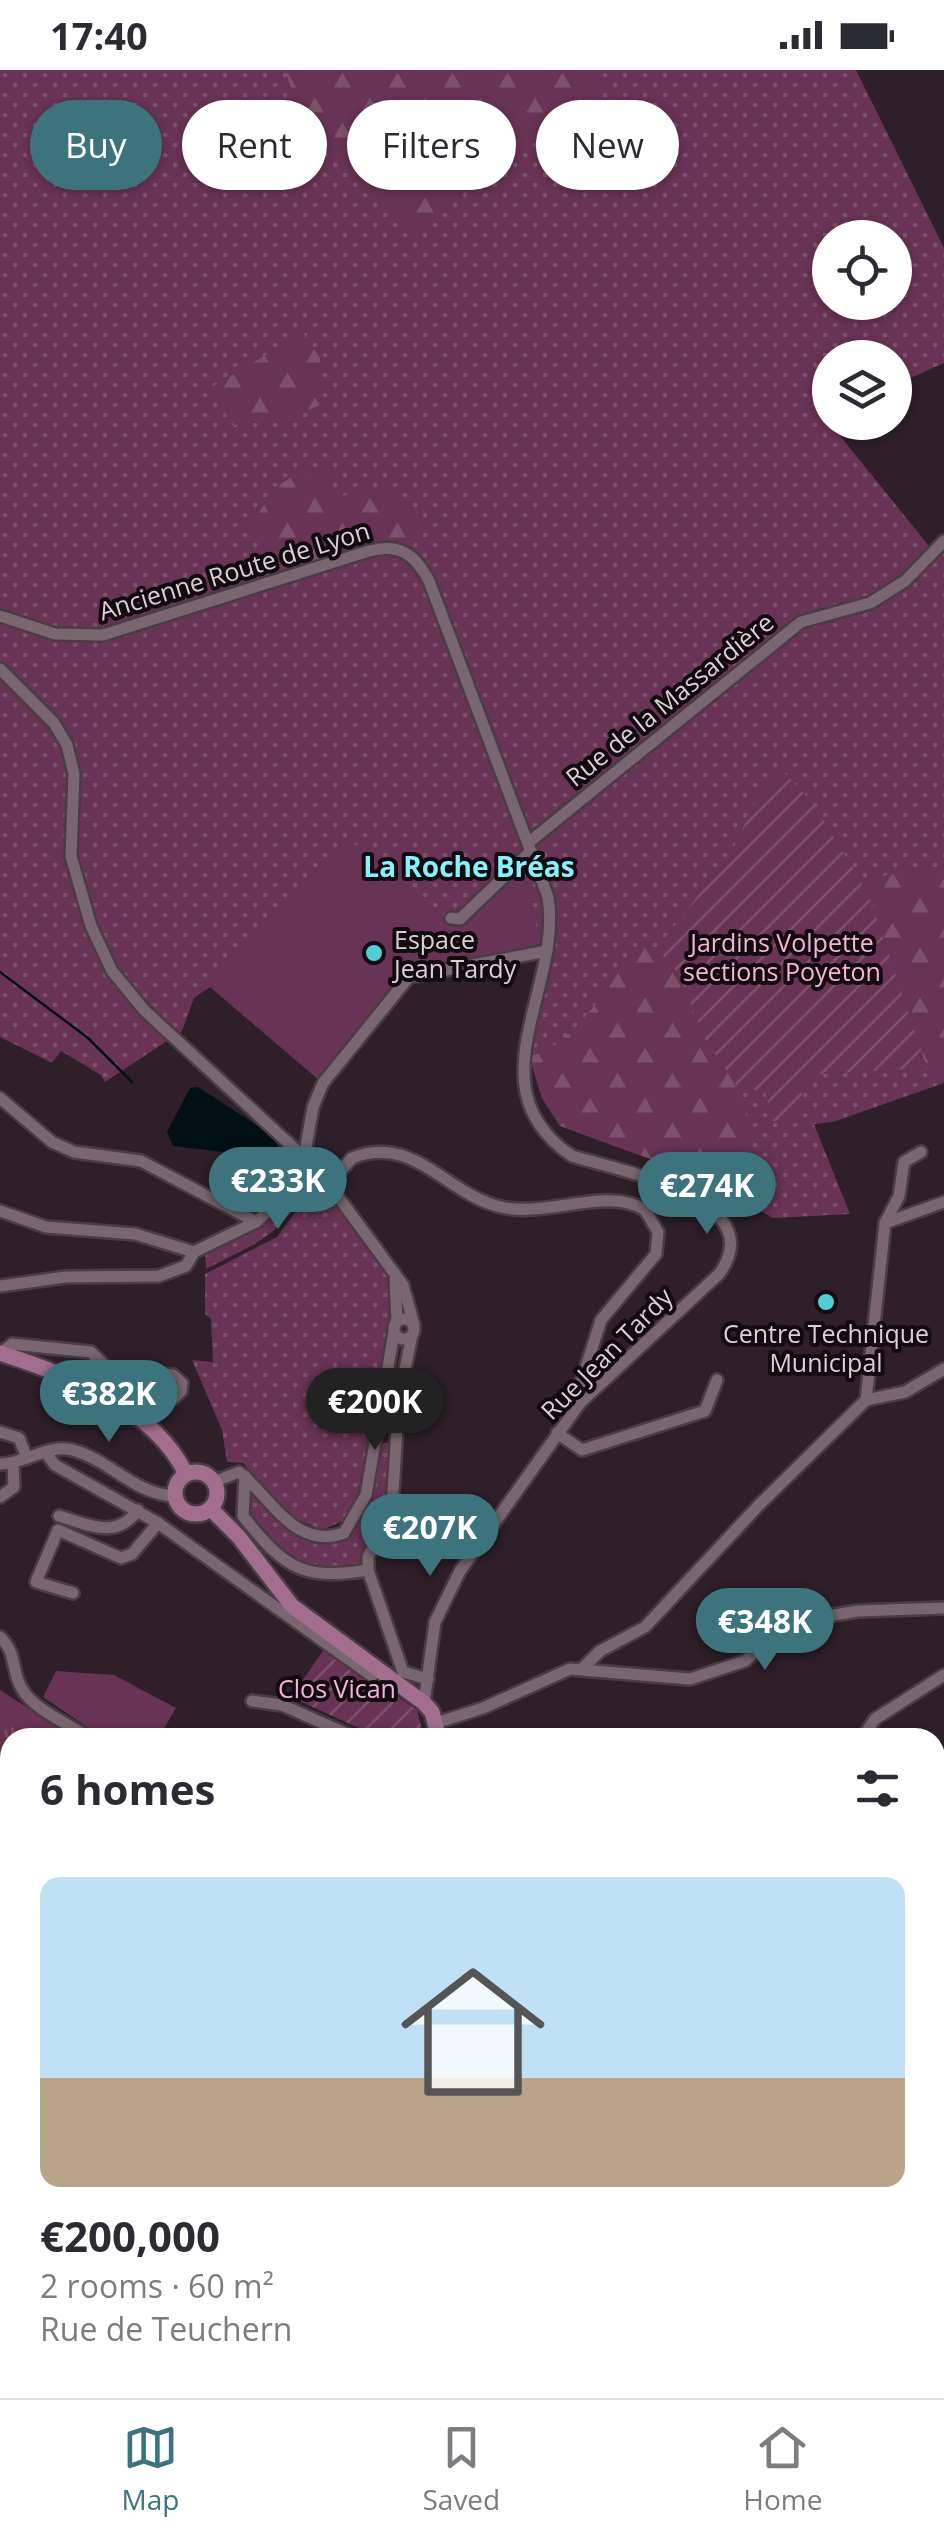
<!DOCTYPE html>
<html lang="en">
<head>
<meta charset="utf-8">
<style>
	body { margin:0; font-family:"Open Sans",sans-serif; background:#f7f7f7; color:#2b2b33; height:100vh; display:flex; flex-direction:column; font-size:38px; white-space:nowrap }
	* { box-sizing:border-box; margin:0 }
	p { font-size:32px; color:#7c7c81 }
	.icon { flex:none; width:55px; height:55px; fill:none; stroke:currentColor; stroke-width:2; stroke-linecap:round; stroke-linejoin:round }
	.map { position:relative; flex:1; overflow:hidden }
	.side { position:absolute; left:0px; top:1658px; width:945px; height:672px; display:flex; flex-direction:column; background:#fff; border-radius:30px 30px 0 0; box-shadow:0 2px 8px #0004 }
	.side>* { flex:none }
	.hud { position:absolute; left:30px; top:30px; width:885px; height:90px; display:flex; gap:20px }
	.fabs { position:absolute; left:812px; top:150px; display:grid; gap:20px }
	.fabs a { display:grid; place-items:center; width:100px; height:100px; border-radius:50%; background:#fff; box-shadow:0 2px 8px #0004; font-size:50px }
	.price { position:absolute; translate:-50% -85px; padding:0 22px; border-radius:35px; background:#3d737c; color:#fff; font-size:32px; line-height:65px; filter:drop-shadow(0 2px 5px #0008) }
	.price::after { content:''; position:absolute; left:50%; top:60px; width:30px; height:22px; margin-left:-15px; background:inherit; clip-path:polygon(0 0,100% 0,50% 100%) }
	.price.on { background:#222; color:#fff }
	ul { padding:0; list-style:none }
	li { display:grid; align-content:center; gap:20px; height:530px; padding:0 40px }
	li span { display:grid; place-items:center; height:310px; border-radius:20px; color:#555 }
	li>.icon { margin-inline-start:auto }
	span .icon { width:180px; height:180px; fill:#fffc; stroke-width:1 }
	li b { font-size:42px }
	h2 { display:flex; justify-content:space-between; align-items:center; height:120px; padding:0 40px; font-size:42px }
	.pill { padding:0 35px; border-radius:45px; background:#fff; box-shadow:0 2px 8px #0004; font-size:35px; line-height:90px }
	.pill.on { background:#3d737c; color:#fff }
	.status { display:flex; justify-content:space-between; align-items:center; height:70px; padding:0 50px; background:#fff; direction:ltr }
	.status svg { height:28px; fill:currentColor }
	.menu { display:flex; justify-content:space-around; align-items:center; height:140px; border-top:2px solid #e1e1e2; background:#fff; font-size:28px; color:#7c7c81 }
	.menu a { display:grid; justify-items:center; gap:5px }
	.menu .on { color:#3d737c }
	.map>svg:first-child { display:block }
	.grass { fill:url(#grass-dots); fill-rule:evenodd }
	.forest { fill:url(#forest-firs) }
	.park { fill:url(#park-tufts) }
	.garden { fill:url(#garden-furrows) }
	.pitch { fill:#683354 }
	.water { fill:#011012 }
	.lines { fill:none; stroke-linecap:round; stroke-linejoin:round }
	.stream { stroke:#011012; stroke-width:2.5 }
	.minor-casing { stroke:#493c43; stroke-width:16 }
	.major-casing { stroke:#493c43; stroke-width:20 }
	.minor { stroke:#796671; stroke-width:11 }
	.major { stroke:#a36e8e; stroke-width:15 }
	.poi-dot { fill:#52ccd5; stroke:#120b0f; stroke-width:4 }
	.labels { text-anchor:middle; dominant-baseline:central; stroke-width:8; stroke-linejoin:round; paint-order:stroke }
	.street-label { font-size:25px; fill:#dad0d6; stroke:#120b0f }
	.poi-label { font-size:25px; fill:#dad0d6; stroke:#120b0f; text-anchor:start }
	.park-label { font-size:25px; fill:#f7b4db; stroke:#120b0f }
	.neighbourhood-label { font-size:28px; font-weight:bold; fill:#87f2fb; stroke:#120b0f }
</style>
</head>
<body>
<div class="status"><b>17:40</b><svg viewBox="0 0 49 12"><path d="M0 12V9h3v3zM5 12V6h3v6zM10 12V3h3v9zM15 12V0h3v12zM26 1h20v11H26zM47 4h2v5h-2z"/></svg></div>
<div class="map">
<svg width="944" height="2328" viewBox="0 0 944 2328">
	<defs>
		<pattern id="grass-dots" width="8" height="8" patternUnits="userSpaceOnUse" patternTransform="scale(2.5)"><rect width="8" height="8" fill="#683354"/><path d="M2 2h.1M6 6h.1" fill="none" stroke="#7d506c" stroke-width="1.8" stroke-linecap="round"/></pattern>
		<pattern id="forest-firs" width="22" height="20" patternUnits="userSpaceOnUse" patternTransform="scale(2.5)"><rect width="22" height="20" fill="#683354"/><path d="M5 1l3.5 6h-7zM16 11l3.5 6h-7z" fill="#7d506c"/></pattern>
		<pattern id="park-tufts" width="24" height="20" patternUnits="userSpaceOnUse" patternTransform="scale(2.5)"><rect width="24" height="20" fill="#683354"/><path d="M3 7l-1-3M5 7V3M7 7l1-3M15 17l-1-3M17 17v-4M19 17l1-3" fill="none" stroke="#7d506c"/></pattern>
		<pattern id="garden-furrows" width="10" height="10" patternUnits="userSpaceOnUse" patternTransform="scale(2.5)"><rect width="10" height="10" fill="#683354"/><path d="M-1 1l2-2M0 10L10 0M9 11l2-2" fill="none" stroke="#7d506c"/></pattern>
	</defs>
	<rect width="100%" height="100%" fill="#2e1f28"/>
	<g class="grass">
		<path d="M0 0H856L944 178V293L895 315V288H830V343L824 346 933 481 944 479V1013L833 1052 814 1054 850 1144 773 1148 715 1113 560 1056 542 1028 529 986 550 871 409 903 319 1010 210 917 194 928 182 961 105 1012 101 1005 61 981 52 993 0 967ZM830 168H895V232H830Z"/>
		<path d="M304 1104 312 1114C277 1167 262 1171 206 1199L205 1184 259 1155Z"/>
		<path d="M320 1108 386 1201 390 1215 392 1241 358 1424 347 1449 322 1460 292 1447 243 1393 227 1392 222 1360 192 1290 213 1292 211 1249 205 1244V1204L277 1167Z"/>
		<path d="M387 1372 391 1376 389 1433 360 1497C299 1509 288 1487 247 1447L249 1418C334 1504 357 1490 380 1375Z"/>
		<path d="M0 1925 10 1931V2320H205L208 2328H0Z"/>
	</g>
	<g class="forest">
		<path d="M285 0H602V12L562 63 518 77 464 111 416 171 303 52Z"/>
		<path d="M303 263 320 288 322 334 288 349 232 355 212 317Z"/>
		<path d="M328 401 335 429C379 413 385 417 422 446L414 475 386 469 282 502 251 455C275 418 280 402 328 401Z"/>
		<path d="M944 796V1009L927 998 865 809Z"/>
		<path d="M639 873 657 878 679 904 703 966 738 1018 754 1072 715 1112 560 1056 542 1028 529 986C572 980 614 907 639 873Z"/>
	</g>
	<path class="park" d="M0 1620 73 1667 10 1668V1693L0 1692Z"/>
	<g class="garden">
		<path d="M780 698 812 732 868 823 927 998 821 1004 800 1012 805 1044 773 1051 765 1021 738 1018 703 966 679 904 657 878 730 785 758 726Z"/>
		<path d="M325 1578 417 1640 424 1667H378L291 1627Z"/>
	</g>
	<g class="pitch">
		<path d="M347 768 452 854 464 853 523 795 540 874 473 893 409 903 359 955 319 1010 210 916Z"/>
		<path d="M56 1601 114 1605 176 1638 159 1667H102L43 1627Z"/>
		<path d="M935 2302 944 2307V2328H798L801 2320H935Z"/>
	</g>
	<path class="water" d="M198 1017 278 1069 276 1084 266 1087 173 1076 167 1062 190 1018Z"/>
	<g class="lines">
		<path class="stream" d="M0 902 88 968 132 1012"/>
		<g class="minor-casing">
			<g id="minor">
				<path d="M0 546 55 564 103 565 369 481C399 473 415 484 429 511L548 827C563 918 471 1018 572 1086 617 1100 774 1129 719 1204L580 1333 460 1501 435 1552 424 1633"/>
				<path d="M0 599 54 653 67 675 74 704 71 786 91 856 112 901 145 941 320 1102 403 1215 414 1255"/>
				<path d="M528 773 801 552 870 533 905 511 944 471"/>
				<path d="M451 848 460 849 531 781"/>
				<path d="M0 1028 52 1072 74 1082 141 1091 256 1152"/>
				<path d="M330 1113 352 1088C413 1063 447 1125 501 1137 546 1148 608 1116 645 1140L658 1162 656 1184 601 1250 580 1316V1333"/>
				<path d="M0 1141 46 1157 135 1164 194 1182"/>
				<path d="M885 1153 944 1132"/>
				<path d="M395 1209 397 1251"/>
				<path d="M0 1216 66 1207 159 1206 186 1196 194 1182 256 1152 282 1129 302 1099 313 1037 323 1013 409 907 547 881"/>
				<circle cx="404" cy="1259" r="10"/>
				<path d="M1 1283 12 1274 91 1282 108 1299 173 1305 182 1313 181 1321 173 1329 103 1320 101 1324"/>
				<path d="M866 1330 905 1322 944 1299"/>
				<path d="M0 1362 19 1368 27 1388"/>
				<path d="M557 1363 582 1380 705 1341 717 1310"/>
				<path d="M45 1382 55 1395 158 1453 372 1606"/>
				<path d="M0 1394C26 1394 49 1372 76 1381 112 1392 136 1425 175 1426"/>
				<path d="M245 1406 243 1446C284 1498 303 1511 368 1500L403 1602 428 1609"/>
				<path d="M214 1412 239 1402C271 1427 295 1481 344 1463L366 1425 394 1262"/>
				<path d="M0 1427 14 1417 13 1393"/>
				<path d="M59 1446C90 1455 116 1470 138 1440"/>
				<path d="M368 1500V1487L392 1437 399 1329 412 1265"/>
				<path d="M73 1523 36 1512 58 1460 121 1488 132 1484 158 1453"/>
				<path d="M0 1567C17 1582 11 1601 22 1619 34 1640 69 1654 89 1668"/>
				<path d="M583 1598 600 1581 645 1557 759 1435 866 1330 885 1153 899 1126 904 1092 921 1082"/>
				<path d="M252 1631 282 1635 356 1668"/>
				<path d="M436 1653 483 1638 570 1599 690 1609 745 1591 779 1561 804 1550 858 1541 944 1538"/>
				<path d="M865 1664 875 1649 944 1605"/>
				<path d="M0 1710H10"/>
				<path d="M513 2320 514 2328"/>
				<path d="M622 2320 632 2328"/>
				<path d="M236 2328 254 2320"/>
			</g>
		</g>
		<g class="major-casing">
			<g id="major">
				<path d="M0 1283C68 1305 153 1336 186 1404"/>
				<circle cx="196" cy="1423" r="21"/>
				<path d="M211 1439 239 1467 292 1536 424 1633 432 1642 439 1668"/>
				<path d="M935 2161 944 2167"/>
			</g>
		</g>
		<use href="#minor" class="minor"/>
		<use href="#major" class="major"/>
	</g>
	<g class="poi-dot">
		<circle cx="374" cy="883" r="10"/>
		<circle cx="826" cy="1232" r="10"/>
	</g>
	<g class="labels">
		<g class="street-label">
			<text transform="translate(234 500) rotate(-17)">Ancienne Route de Lyon</text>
			<text transform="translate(669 629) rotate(-39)">Rue de la Massardière</text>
			<text transform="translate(606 1283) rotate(-45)">Rue Jean Tardy</text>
		</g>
		<g class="poi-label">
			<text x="394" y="869">Espace<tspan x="394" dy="29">Jean Tardy</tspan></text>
			<text x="826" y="1263" text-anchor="middle">Centre Technique<tspan x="826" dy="29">Municipal</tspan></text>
		</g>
		<g class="park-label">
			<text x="782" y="872">Jardins Volpette<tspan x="782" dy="29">sections Poyeton</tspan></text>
			<text x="337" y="1618">Clos Vican</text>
		</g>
		<g class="neighbourhood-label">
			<text x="469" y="796">La Roche Bréas</text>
		</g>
	</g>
</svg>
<div class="fabs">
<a><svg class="icon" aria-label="locate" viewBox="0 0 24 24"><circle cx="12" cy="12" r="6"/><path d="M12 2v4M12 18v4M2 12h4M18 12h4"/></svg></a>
<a><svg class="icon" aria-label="layers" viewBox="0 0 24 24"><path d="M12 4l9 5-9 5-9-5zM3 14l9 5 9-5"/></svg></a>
</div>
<b class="price" style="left:278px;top:1162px">€233K</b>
<b class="price" style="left:707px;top:1167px">€274K</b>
<b class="price" style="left:109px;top:1375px">€382K</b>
<b class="price on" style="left:375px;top:1383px">€200K</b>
<b class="price" style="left:430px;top:1509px">€207K</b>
<b class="price" style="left:765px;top:1603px">€348K</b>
<div class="hud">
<a class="pill on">Buy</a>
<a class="pill">Rent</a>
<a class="pill">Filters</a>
<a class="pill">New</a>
</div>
<section class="side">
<h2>6 homes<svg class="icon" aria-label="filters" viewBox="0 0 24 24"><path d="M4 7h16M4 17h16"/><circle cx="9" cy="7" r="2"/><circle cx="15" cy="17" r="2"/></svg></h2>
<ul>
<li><span style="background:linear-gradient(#bfe0f5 65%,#b9a48a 0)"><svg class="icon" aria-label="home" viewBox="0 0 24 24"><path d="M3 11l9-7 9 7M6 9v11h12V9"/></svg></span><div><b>€200,000</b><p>2 rooms · 60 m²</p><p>Rue de Teuchern</p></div></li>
</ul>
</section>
</div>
<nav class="menu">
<a class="on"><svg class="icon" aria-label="map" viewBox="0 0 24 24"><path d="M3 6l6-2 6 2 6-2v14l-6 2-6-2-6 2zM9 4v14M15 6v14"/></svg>Map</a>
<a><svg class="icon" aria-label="saved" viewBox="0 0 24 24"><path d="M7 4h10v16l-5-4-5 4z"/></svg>Saved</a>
<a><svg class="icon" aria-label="home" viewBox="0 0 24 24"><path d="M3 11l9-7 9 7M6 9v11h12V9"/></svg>Home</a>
</nav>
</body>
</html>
